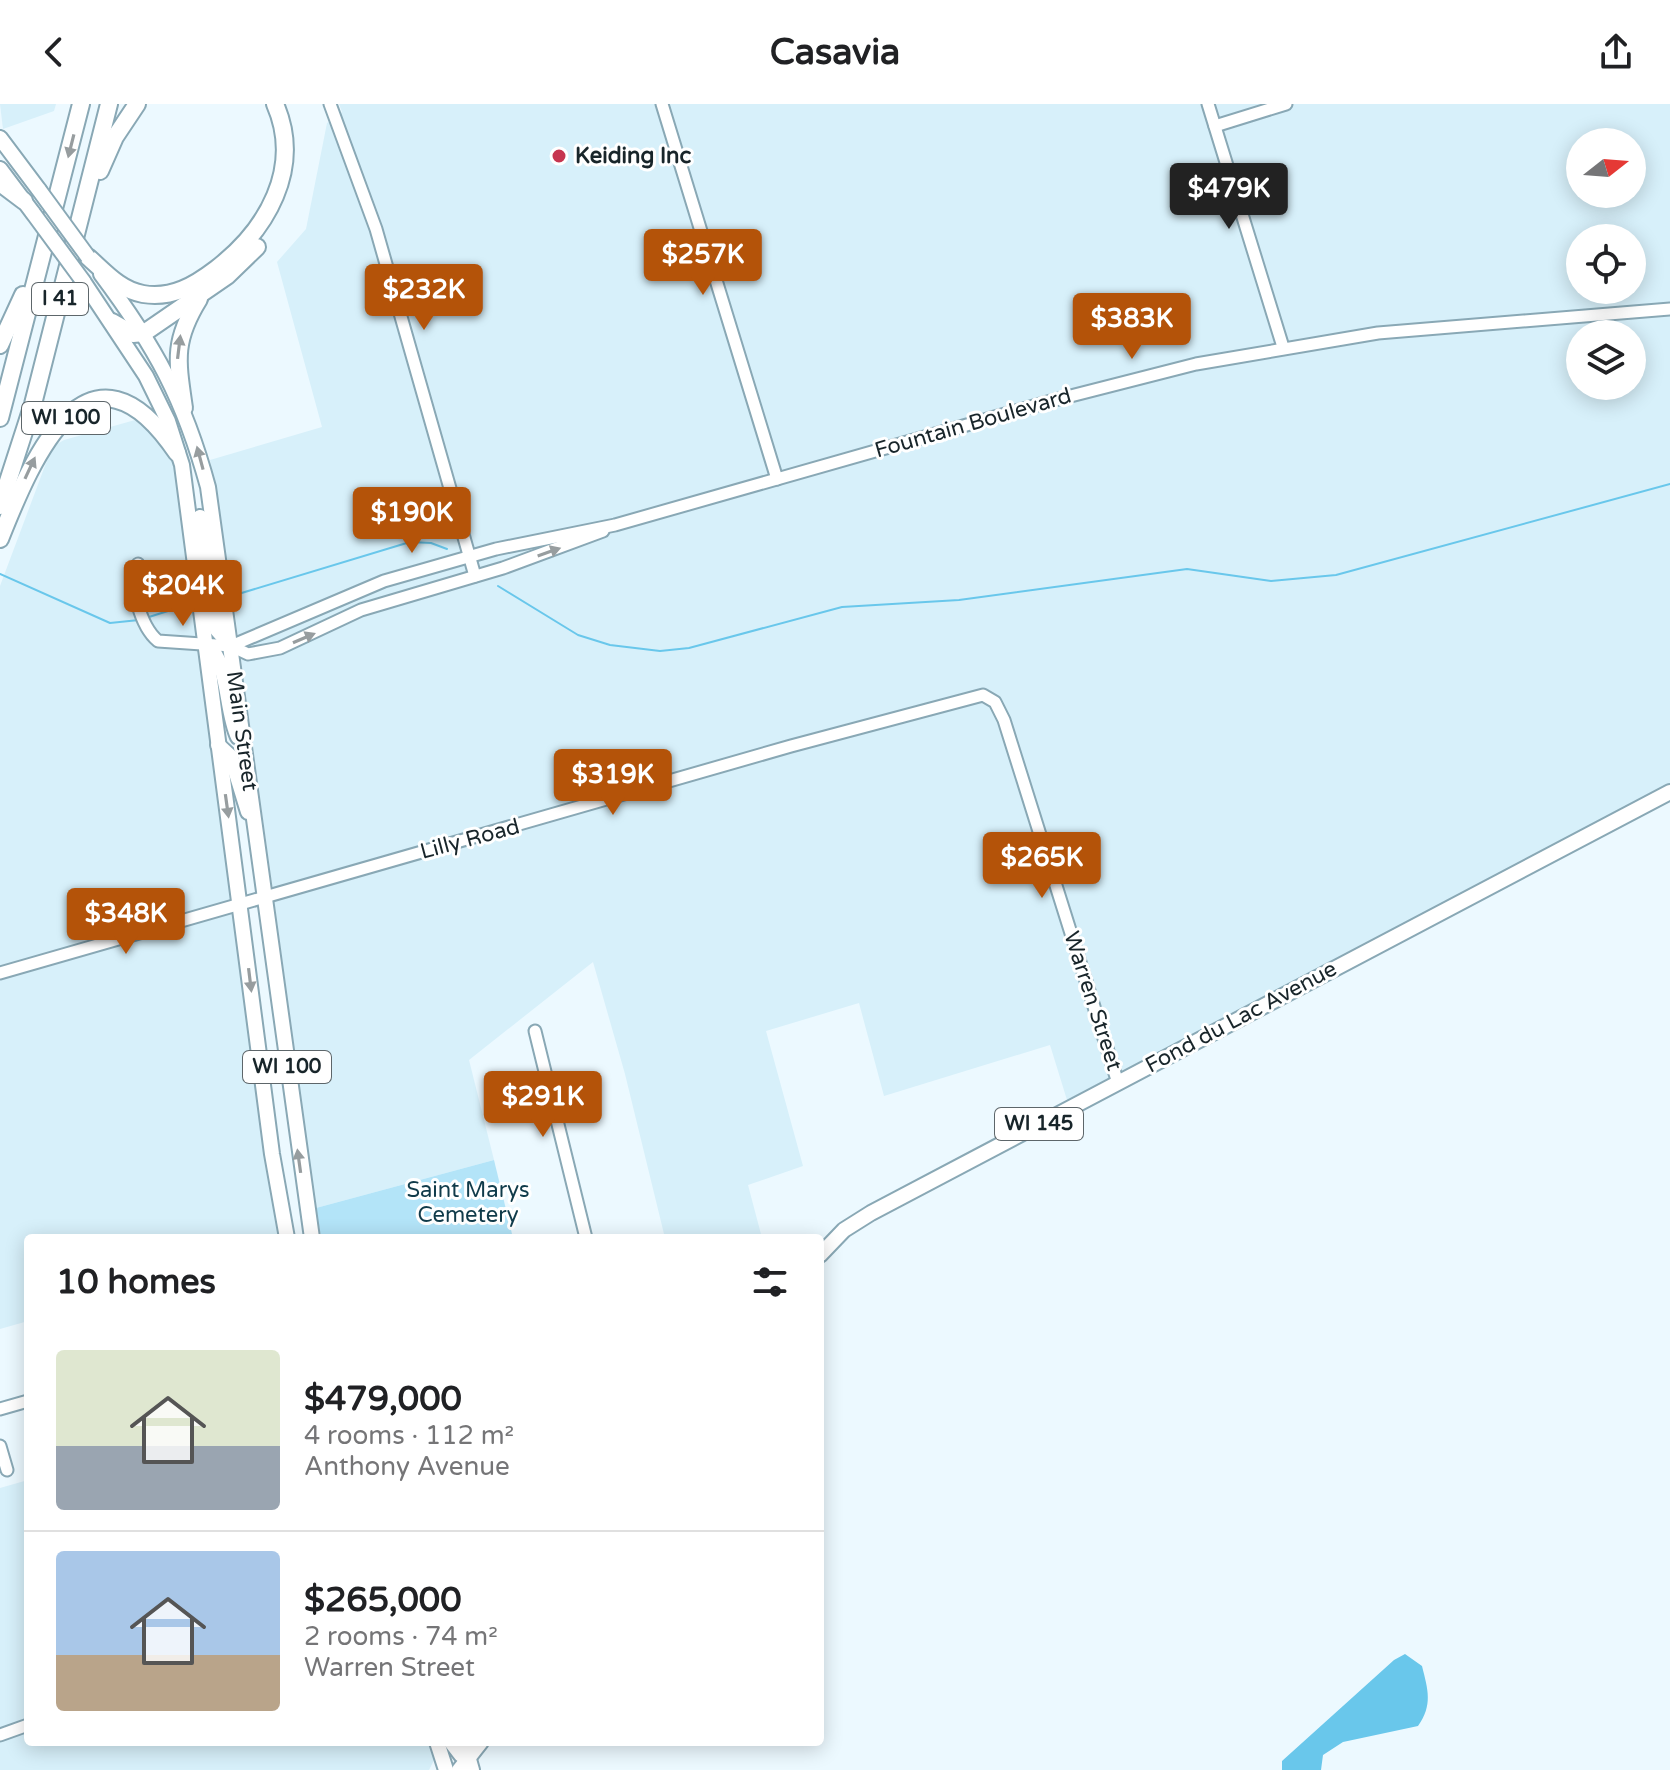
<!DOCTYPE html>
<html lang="en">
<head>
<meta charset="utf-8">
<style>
	body { margin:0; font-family:"Varela Round",sans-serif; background:#f2f2f2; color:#202124; height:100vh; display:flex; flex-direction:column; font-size:30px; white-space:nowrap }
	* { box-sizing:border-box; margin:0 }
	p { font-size:26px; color:#757577 }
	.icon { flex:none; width:44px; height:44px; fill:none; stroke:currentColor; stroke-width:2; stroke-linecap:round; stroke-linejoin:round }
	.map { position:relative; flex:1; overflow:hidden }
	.sheet { position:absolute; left:24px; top:1130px; width:800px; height:512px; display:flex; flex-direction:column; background:#fff; border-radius:8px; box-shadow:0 4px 20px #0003 }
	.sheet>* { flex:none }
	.needle { width:52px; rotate:73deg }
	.controls { position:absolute; left:1566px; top:24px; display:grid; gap:16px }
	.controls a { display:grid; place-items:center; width:80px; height:80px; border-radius:50%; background:#fff; box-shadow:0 4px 20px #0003; font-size:40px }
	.price { position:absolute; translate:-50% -68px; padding:0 18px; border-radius:8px; background:#b45309; color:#fff; font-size:26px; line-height:52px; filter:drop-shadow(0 2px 4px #0008) }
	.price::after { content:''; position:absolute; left:50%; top:48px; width:24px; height:18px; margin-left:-12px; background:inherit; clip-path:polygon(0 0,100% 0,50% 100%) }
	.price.selected { background:#222; color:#fff }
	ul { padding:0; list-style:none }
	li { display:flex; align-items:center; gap:24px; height:200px; padding:0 32px }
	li+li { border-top:2px solid #e0e0e0 }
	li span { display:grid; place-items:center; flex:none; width:224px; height:160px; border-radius:8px; color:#555 }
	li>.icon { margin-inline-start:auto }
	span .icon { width:96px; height:96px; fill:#fffc; stroke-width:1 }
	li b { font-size:34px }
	h2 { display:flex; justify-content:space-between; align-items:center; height:96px; padding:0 32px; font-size:34px }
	header { display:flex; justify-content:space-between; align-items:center; height:104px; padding:0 32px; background:#fff; font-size:36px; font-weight:700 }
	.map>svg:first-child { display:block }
	.built { fill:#d7f0fa; fill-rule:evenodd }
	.green { fill:#b3e4f8 }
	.water { fill:#69c7eb }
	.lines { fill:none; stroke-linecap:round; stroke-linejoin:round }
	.stream { stroke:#69c7eb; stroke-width:2 }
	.minor-casing { stroke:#89a8b5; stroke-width:15 }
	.major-casing { stroke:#89a8b5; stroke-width:18 }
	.highway-casing { stroke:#89a8b5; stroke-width:20 }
	.minor { stroke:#fff; stroke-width:11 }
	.major { stroke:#fff; stroke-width:14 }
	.highway { stroke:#fff; stroke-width:16 }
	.major-bridge-casing { stroke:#89a8b5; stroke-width:18; stroke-linecap:butt }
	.major-bridge { stroke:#fff; stroke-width:14 }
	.oneway { fill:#979d9f }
	.poi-dot { fill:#c6354f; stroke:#fff; stroke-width:3 }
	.labels { text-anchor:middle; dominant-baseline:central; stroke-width:6; stroke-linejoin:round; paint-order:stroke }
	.shield { fill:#fff; stroke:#5d666a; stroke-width:2 }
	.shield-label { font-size:20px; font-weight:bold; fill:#18252a }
	.poi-label { font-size:22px; font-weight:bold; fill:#18252a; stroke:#fff; text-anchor:start }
	.street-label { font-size:22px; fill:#18252a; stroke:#fff }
	.park-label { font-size:22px; fill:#103b4a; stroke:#fff }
</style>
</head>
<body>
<header><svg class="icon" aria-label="back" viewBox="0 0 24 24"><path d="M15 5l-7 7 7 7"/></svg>Casavia<svg class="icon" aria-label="share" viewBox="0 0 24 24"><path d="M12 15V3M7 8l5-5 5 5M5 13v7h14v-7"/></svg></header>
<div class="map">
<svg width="1670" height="1666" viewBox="0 0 1670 1666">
	<rect width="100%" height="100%" fill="#ecf9ff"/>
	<g class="built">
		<path d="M0 0H56L54 7 3 25Z"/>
		<path d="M339 0H1670V680L1067 996 1050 941 884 992 859 899 766 927 803 1062 748 1081 762 1134H665L625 970 593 858 469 956 494 1056 316 1104 234 503 210 356 322 323 277 158 306 125 327 19 342 8ZM1580 38H1632V90H1580ZM1580 134H1632V186H1580ZM1580 230H1632V282H1580Z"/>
		<path d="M135 316 155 323 171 350 180 392 252 953 280 1134H28V1217L0 1225V482L52 343 64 336Z"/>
		<path d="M28 1376V1638H429L434 1656 429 1666H0V1384Z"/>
	</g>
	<path class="green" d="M494 1056 513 1134H321L316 1104Z"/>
	<path class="water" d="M1405 1550 1422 1562C1428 1586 1433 1601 1418 1622L1343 1638 1323 1651 1321 1666H1282V1657L1394 1556Z"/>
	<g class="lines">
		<g class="stream">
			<path d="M0 470 110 519 139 516"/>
			<path d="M498 482 578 531 610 541 660 547 689 544 842 503 959 496 1187 465 1271 477 1336 471 1670 380"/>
			<path d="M235 491 410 438 431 439 447 445"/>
			<path d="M149 513 190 500"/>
		</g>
		<g class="minor-casing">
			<g id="minor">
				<path d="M330 0 376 125 475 472"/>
				<path d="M662 0 777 375"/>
				<path d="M1208 0 1283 243"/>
				<path d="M1215 22 1286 0"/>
				<path d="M138 460C128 480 141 523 158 537L231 542 248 550 280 544 361 506 503 464 603 427"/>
				<path d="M231 542 384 477 496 445 615 421 1051 297 1196 260 1378 229 1670 205"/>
				<path d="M0 869 791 642 983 591 995 598 1004 616 1118 979"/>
				<path d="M535 927 586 1134"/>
				<path d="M0 1305 28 1297"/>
				<path d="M0 1342 7 1366"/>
				<path d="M0 1631 28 1621"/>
			</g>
		</g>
		<g class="major-casing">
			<g id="major">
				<path d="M0 34 39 86"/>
				<path d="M0 65 33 109"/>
				<path d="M101 170C155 242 184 295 208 383L312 1134"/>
				<path d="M83 177 146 272 168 317 182 361 272 1050 287 1134"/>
				<path d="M200 413 217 526 231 542"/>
				<path d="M207 541C230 560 225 606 238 633"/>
				<path d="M218 641 231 653 248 708"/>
				<path d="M820 1151 844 1126 871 1109 1670 688"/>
				<path d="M437 1638 446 1666"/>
				<path d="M451 1638 461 1651 469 1654"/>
				<path d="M464 1638 472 1666"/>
				<path d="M459 1666 481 1638"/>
			</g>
		</g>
		<g class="highway-casing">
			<g id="highway">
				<path d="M100 67 115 33 137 0"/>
				<path d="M0 79 24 97"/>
				<path d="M88 153C105 168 120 186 143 190 172 195 195 181 216 165 267 126 303 64 275 0"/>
				<path d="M112 218 133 230 144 229 227 172 257 143"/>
				<path d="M0 241 23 191"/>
				<path d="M184 304C177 256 173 237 199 195"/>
				<path d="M0 314 81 0"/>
				<path d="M0 402 33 300 109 0"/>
				<path d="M0 435C33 352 89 219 177 349"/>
			</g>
		</g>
		<use href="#minor" class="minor"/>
		<use href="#major" class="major"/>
		<use href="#highway" class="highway"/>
		<g class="major-bridge-casing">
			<g id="major-bridge">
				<path d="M39 86 88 153"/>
				<path d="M33 109 83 177"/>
			</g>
		</g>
		<use href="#major-bridge" class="major-bridge"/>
	</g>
	<defs><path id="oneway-solid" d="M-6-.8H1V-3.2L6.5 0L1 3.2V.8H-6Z" transform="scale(2)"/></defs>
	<g class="oneway">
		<use href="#oneway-solid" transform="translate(71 42) rotate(104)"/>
		<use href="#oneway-solid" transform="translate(179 243) rotate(-83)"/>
		<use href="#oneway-solid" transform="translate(200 354) rotate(-105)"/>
		<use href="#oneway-solid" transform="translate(30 364) rotate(-65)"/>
		<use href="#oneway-solid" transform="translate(549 448) rotate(-19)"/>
		<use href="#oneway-solid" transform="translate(304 534) rotate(-23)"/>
		<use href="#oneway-solid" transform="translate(227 702) rotate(82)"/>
		<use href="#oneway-solid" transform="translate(250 876) rotate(83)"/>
		<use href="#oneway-solid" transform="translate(299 1057) rotate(-98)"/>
	</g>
	<circle class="poi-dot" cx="559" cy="52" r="8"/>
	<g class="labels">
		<g class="shield">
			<rect x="32" y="179" width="56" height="32" rx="6"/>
			<rect x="22" y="298" width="88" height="32" rx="6"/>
			<rect x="243" y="947" width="88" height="32" rx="6"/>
			<rect x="995" y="1004" width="88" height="32" rx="6"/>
		</g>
		<g class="shield-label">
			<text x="60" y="195">I 41</text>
			<text x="66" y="314">WI 100</text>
			<text x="287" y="963">WI 100</text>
			<text x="1039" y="1020">WI 145</text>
		</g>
		<g class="poi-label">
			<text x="575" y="52">Keiding Inc</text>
		</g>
		<g class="street-label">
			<text transform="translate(973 319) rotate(-16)">Fountain Boulevard</text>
			<text transform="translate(242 627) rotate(82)">Main Street</text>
			<text transform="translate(470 735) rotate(-15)">Lilly Road</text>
			<text transform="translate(1093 897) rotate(72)">Warren Street</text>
			<text transform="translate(1241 913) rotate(-28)">Fond du Lac Avenue</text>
		</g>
		<g class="park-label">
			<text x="468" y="1086">Saint Marys<tspan x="468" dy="25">Cemetery</tspan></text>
		</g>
	</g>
</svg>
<div class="controls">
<a><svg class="needle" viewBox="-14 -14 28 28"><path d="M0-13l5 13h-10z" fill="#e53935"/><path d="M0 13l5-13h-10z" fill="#757577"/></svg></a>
<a><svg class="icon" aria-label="locate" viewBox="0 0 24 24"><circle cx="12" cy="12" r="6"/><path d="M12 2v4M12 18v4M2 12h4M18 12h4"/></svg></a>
<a><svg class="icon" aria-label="layers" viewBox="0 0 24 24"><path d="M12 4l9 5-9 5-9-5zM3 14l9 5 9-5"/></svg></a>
</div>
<b class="price selected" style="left:1229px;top:127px">$479K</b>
<b class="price" style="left:703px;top:193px">$257K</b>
<b class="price" style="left:424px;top:228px">$232K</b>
<b class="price" style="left:1132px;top:257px">$383K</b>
<b class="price" style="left:412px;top:451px">$190K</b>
<b class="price" style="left:183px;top:524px">$204K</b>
<b class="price" style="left:613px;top:713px">$319K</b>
<b class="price" style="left:1042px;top:796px">$265K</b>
<b class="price" style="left:126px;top:852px">$348K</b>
<b class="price" style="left:543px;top:1035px">$291K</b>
<section class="sheet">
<h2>10 homes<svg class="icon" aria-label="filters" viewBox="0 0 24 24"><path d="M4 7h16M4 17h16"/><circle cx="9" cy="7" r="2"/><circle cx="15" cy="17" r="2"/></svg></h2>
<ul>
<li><span style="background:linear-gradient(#dfe7d0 60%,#9aa5b1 0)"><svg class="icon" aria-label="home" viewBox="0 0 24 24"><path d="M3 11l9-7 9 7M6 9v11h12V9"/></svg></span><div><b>$479,000</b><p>4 rooms · 112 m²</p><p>Anthony Avenue</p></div></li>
<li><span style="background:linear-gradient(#a9c7e8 65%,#b9a48a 0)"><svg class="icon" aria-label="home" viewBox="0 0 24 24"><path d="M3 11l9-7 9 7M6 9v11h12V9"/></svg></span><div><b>$265,000</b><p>2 rooms · 74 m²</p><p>Warren Street</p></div></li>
</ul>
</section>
</div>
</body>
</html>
